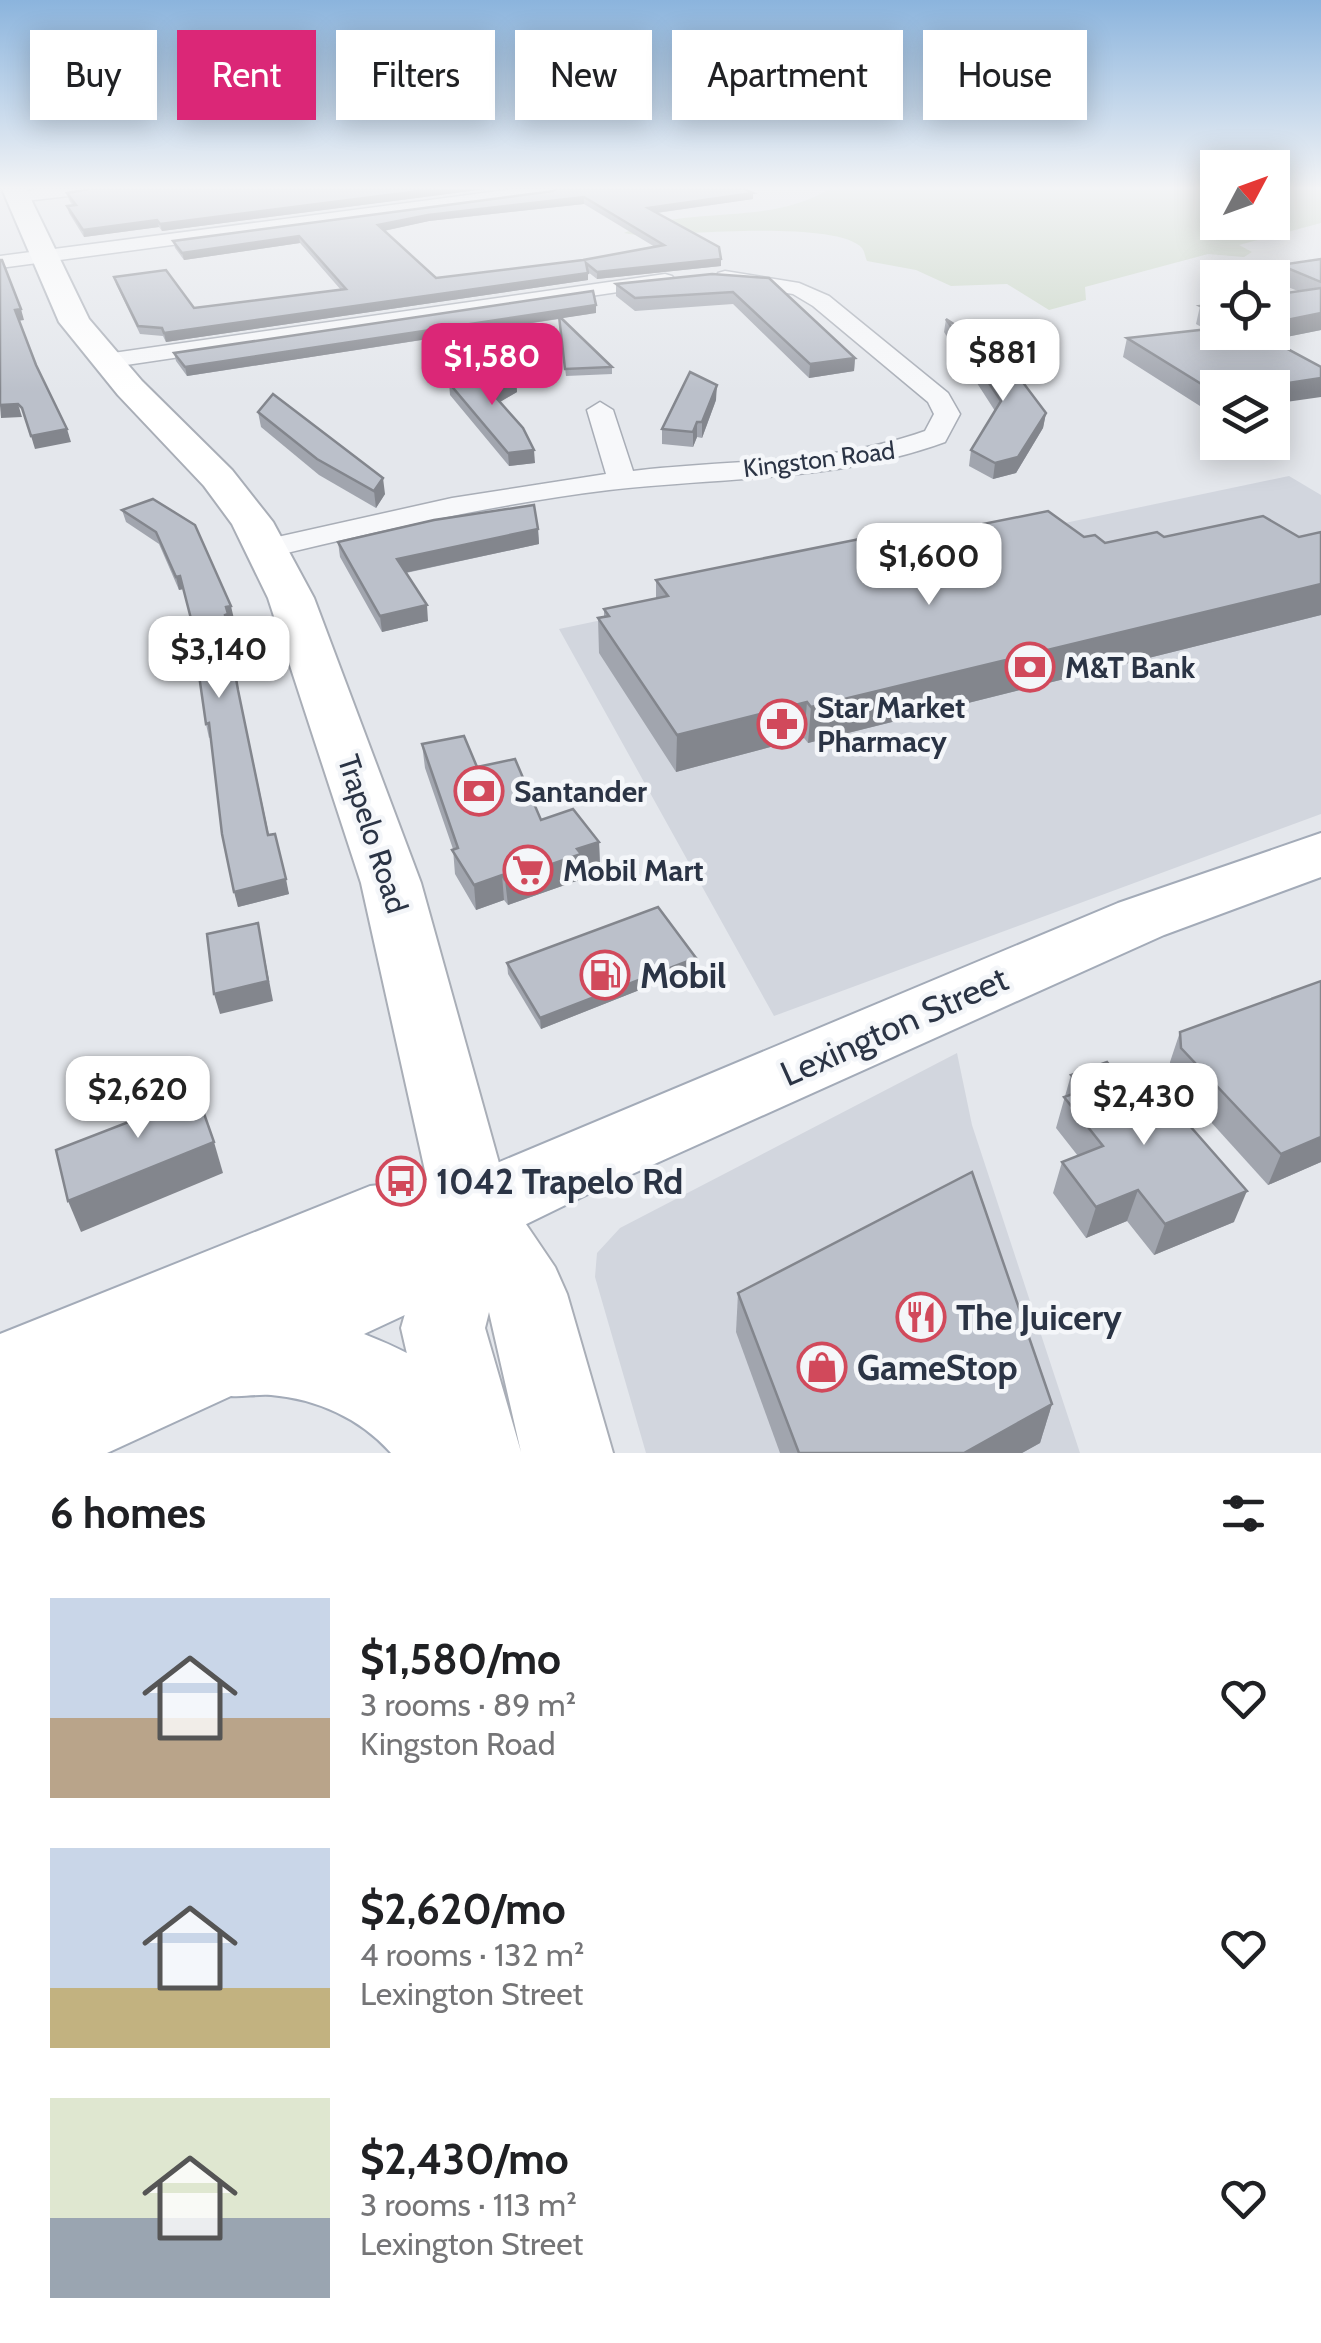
<!DOCTYPE html>
<html lang="en">
<head>
<meta charset="utf-8">
<style>
	body { margin:0; font-family:Cabin,sans-serif; background:#f2f2f2; color:#202124; height:100vh; display:flex; flex-direction:column; font-size:38px; white-space:nowrap }
	* { box-sizing:border-box; margin:0 }
	p { font-size:32px; color:#757577 }
	.icon { flex:none; width:55px; height:55px; fill:none; stroke:currentColor; stroke-width:2; stroke-linecap:round; stroke-linejoin:round }
	.map { position:relative; height:1453px; overflow:hidden }
	.sheet { display:flex; flex-direction:column; background:#fff; flex:1 }
	.sheet>* { flex:none }
	.hud { position:absolute; left:30px; top:30px; width:1262px; height:90px; display:flex; gap:20px }
	.needle { width:65px; rotate:49deg }
	.buttons { position:absolute; left:1200px; top:150px; display:grid; gap:20px }
	.buttons a { display:grid; place-items:center; width:90px; height:90px; border-radius:0px; background:#fff; box-shadow:0 5px 25px #0003; font-size:50px }
	.price { position:absolute; translate:-50% -85px; padding:0 22px; border-radius:20px; background:#fff; color:#222; font-size:32px; line-height:65px; filter:drop-shadow(0 2px 5px #0008) }
	.price::after { content:''; position:absolute; left:50%; top:60px; width:30px; height:22px; margin-left:-15px; background:inherit; clip-path:polygon(0 0,100% 0,50% 100%) }
	.price.current { background:#db2777; color:#fff }
	ul { padding:0; list-style:none }
	li { display:flex; align-items:center; gap:30px; height:250px; padding:0 50px }
	li span { display:grid; place-items:center; flex:none; width:280px; height:200px; border-radius:0px; color:#555 }
	li>.icon { margin-inline-start:auto }
	span .icon { width:120px; height:120px; fill:#fffc; stroke-width:1 }
	li b { font-size:42px }
	h2 { display:flex; justify-content:space-between; align-items:center; height:120px; padding:0 50px; font-size:42px }
	.tag { padding:0 35px; border-radius:0px; background:#fff; box-shadow:0 5px 25px #0003; font-size:35px; line-height:90px }
	.tag.current { background:#db2777; color:#fff }
	.map>svg:first-child { display:block }
	.built { fill:#d2d6de }
	.green { fill:#c9d6c5 }
	.lines { fill:none; stroke-linecap:round; stroke-linejoin:round }
	.minor-casing { stroke:#a9aeb7; stroke-width:3 }
	.secondary-casing { stroke:#a9aeb7; stroke-width:4 }
	.primary-casing { stroke:#a3abb8; stroke-width:4 }
	.minor { fill:#f7f8fa; fill-rule:evenodd }
	.secondary { fill:#fff; fill-rule:evenodd }
	.primary { fill:#fff; fill-rule:evenodd }
	.wall { fill:#a1a5ae; fill-rule:evenodd }
	.shaded-wall { fill:#83868d }
	.building { fill:#bbc0ca; stroke:#83868d; stroke-width:2.5; fill-rule:evenodd }
	.labels { text-anchor:middle; dominant-baseline:central; stroke-width:9; stroke-linejoin:round; paint-order:stroke }
	.far-street-label { font-size:25px; fill:#2b3445; stroke:#f4f6f9 }
	.poi-label { font-size:30px; font-weight:bold; fill:#2b3445; stroke:#f4f6f9; text-anchor:start }
	.street-label { font-size:30px; fill:#2b3445; stroke:#f4f6f9 }
	.near-poi-label { font-size:35px; font-weight:bold; fill:#2b3445; stroke:#f4f6f9; text-anchor:start }
	.near-street-label { font-size:35px; fill:#2b3445; stroke:#f4f6f9 }
</style>
</head>
<body>
<div class="map">
<svg width="1321" height="1453" viewBox="0 0 1321 1453">
	<rect width="100%" height="100%" fill="#e4e7ec"/>
	<g class="built">
		<path d="M1289 476 1321 495V814L774 1016 559 629Z"/>
		<path d="M957 1053 972 1125 1080 1453H646L595 1277 597 1253 620 1228Z"/>
	</g>
	<path class="green" d="M829 189H1217L1218 222H1272L1273 189H1321V223L1239 245 1252 252 1244 257 1208 254 1085 287 1086 300 1049 310 1007 284 951 286 916 270 867 261C865 257 865 252 862 248 838 220 680 234 642 236L624 233C688 204 768 227 829 189Z"/>
	<g class="lines">
		<g class="minor-casing">
			<g id="minor">
				<path d="M42 189H95L86 194 17 202 8 197 17 192Z"/>
				<path d="M514 189H562L553 194 0 268V256Z"/>
				<path d="M725 271 799 283 829 296 948 393 960 414 945 442C836 482 722 477 609 490 493 504 379 531 266 558L255 556 251 549 255 542 452 498 606 474 587 410 600 402 613 410 633 471C732 459 830 465 925 431L934 414 928 402 813 306 793 294 718 281V273Z"/>
				<path d="M665 274 672 276 675 280 672 284 106 368 94 361 106 354Z"/>
			</g>
		</g>
		<g class="secondary-casing">
			<path id="secondary" d="M2 189H26L89 319 142 381 232 470 273 522 314 598 421 883 509 1199 555 1267 567 1294 613 1453H430L401 1328 434 1211 361 883 268 598 232 524 204 486 118 395 59 322ZM489 1312 521 1452 485 1328Z"/>
		</g>
		<g class="primary-casing">
			<path id="primary" d="M1321 833V877L1164 935 590 1193 502 1236 422 1307 364 1334C430 1360 473 1386 501 1453H391C360 1418 317 1399 271 1395 257 1394 243 1397 231 1396L107 1453H0V1334L370 1186 466 1176 1118 903Z"/>
		</g>
		<use href="#minor" class="minor"/>
		<use href="#secondary" class="secondary"/>
		<use href="#primary" class="primary"/>
	</g>
	<g class="wall">
		<path d="M90 189H486L162 231 159 227 84 237 69 213 67 206H73L69 200 67 193Z"/>
		<path d="M553 191 753 199 657 213 721 266 597 279 588 272V280L166 342 163 336 140 334 116 284 114 277 194 308 341 290 300 243 184 260 175 248 173 241ZM584 204 655 247 583 260 436 278 384 231 429 221Z"/>
		<path d="M1321 259V330L1271 340 1218 388V412L1211 413 1123 357 1127 338 1205 329 1196 324 1200 306 1218 304V332H1272L1298 291 1275 282 1280 265Z"/>
		<path d="M712 274 855 358 854 371 809 378 733 304 635 311 616 296V284Z"/>
		<path d="M596 313 561 318 612 367V374L566 376 559 319 187 376 176 361 174 353Z"/>
		<path d="M946 319 1046 413 1043 428 1016 473 993 479 969 466 971 450 995 411 944 332Z"/>
		<path d="M516 379 517 392 500 402 535 463 509 466 450 395 449 383Z"/>
		<path d="M716 400 702 438 697 437 693 447 662 444V429Z"/>
		<path d="M258 412 385 494 376 508 319 475 261 427Z"/>
		<path d="M153 499 234 619 229 620 231 627 228 628 241 703 269 835 289 894 238 907 211 737 209 738 206 724 198 646 183 589 179 590 159 544 126 522 122 510Z"/>
		<path d="M538 529 539 544 406 573 428 621 382 632 340 557 338 542Z"/>
		<path d="M1321 532V615L808 743 804 738 676 772 599 653 598 618 604 617V609L656 599V580L928 535 1084 537 1105 543 1164 537H1299Z"/>
		<path d="M422 744 477 767 541 820 599 842 600 866 581 872 582 879 508 905 504 900 476 910 455 874 453 849 425 768Z"/>
		<path d="M696 958 695 968 541 1029 508 974 507 963Z"/>
		<path d="M1321 981V1162L1268 1185 1171 1078 1170 1062 1180 1032Z"/>
		<path d="M1071 1075 1234 1222 1154 1255 1127 1221 1086 1238 1053 1193 1062 1162 1078 1156 1056 1128Z"/>
		<path d="M738 1293 1052 1404 1040 1443 1022 1453H780L736 1332Z"/>
	</g>
	<g class="shaded-wall">
		<path d="M435 189H486L162 231 160 224Z"/>
		<path d="M753 193V199L648 214V208Z"/>
		<path d="M584 197V204L429 221 378 232V225L428 215Z"/>
		<path d="M157 220 159 227 84 237 83 230Z"/>
		<path d="M299 236 300 243 184 260 182 253Z"/>
		<path d="M721 259V266L597 279V272Z"/>
		<path d="M588 273V280L166 342 164 333Z"/>
		<path d="M596 305V313L187 376 185 367Z"/>
		<path d="M21 309 24 320 18 321 15 310Z"/>
		<path d="M1321 313V330L1242 346 1246 332H1272V323Z"/>
		<path d="M855 358 854 371 809 378 810 364Z"/>
		<path d="M1321 378V397L1272 404V388H1256Z"/>
		<path d="M516 379 517 392 493 406 492 393Z"/>
		<path d="M717 385 716 400 702 438V422Z"/>
		<path d="M1216 393H1218V412L1211 413Z"/>
		<path d="M18 404 22 417 1 418 0 405Z"/>
		<path d="M1046 413 1043 428 1016 473 993 479 995 463Z"/>
		<path d="M697 422V437L693 447V432Z"/>
		<path d="M67 429 71 442 35 449 31 436Z"/>
		<path d="M534 450 535 463 509 466 508 453Z"/>
		<path d="M383 478 385 494 376 508 374 491Z"/>
		<path d="M538 529 539 544 399 574 397 559Z"/>
		<path d="M180 576 183 589 179 590 176 577Z"/>
		<path d="M1321 584V615L808 743 811 707Z"/>
		<path d="M427 605 428 621 382 632 380 616Z"/>
		<path d="M231 606 234 619 229 620 231 627 228 628 238 690 225 615 226 607Z"/>
		<path d="M807 702 804 738 676 772 677 735Z"/>
		<path d="M599 842 600 866 581 872 582 879 508 905 505 880 577 849Z"/>
		<path d="M502 875 504 900 476 910 474 885Z"/>
		<path d="M286 879 289 894 238 907 234 892Z"/>
		<path d="M258 923 273 1001 220 1014 214 994Z"/>
		<path d="M696 958 695 968 541 1029 540 1018Z"/>
		<path d="M1321 1137V1162L1268 1185 1281 1154Z"/>
		<path d="M214 1142 223 1173 81 1232 68 1201Z"/>
		<path d="M1138 1190 1127 1221 1086 1238 1096 1207Z"/>
		<path d="M1247 1191 1234 1222 1154 1255 1165 1224Z"/>
		<path d="M1052 1404 1040 1443 1022 1453H964Z"/>
	</g>
	<g class="building">
		<path d="M90 189H435L160 224 157 220 83 230 67 206 76 205 67 193Z"/>
		<path d="M557 189H744L753 193 648 208 719 247 721 259 597 272 586 263 588 273 164 333 162 328 138 326 114 277 166 270 194 308 346 289 299 236 182 253 173 241 553 191ZM584 197 664 245 583 260 436 278 378 225 428 215Z"/>
		<path d="M1321 259V282L1280 265Z"/>
		<path d="M0 260H2L21 309 15 310 36 365 67 429 31 436 22 408 18 404 0 405Z"/>
		<path d="M712 274 769 278 855 358 810 364 733 292 635 298 616 284Z"/>
		<path d="M1321 288V313L1272 323V295Z"/>
		<path d="M593 291 596 305 185 367 174 353Z"/>
		<path d="M1218 304V315L1200 306Z"/>
		<path d="M559 316 612 367 565 369Z"/>
		<path d="M946 319 1003 356 1046 413 1018 457 995 463 971 450 1001 401Z"/>
		<path d="M1218 328V332H1256L1321 367V378L1256 388H1218V393H1216L1127 338Z"/>
		<path d="M474 369 516 379 492 393 523 428 534 450 508 453 449 383Z"/>
		<path d="M690 372 717 385 702 422H697L693 432 662 429Z"/>
		<path d="M273 394 383 478 374 491 317 459 258 412Z"/>
		<path d="M153 499 195 525 231 606 226 607 228 614 225 615 238 690 268 835 275 834 286 879 234 892 222 834 209 723 206 724 195 647 198 646 180 576 176 577 156 532 122 510Z"/>
		<path d="M534 505 538 529 397 559 427 605 380 616 338 542 434 520Z"/>
		<path d="M1048 511 1084 537 1095 535 1105 543 1157 532 1164 537 1263 516 1299 537 1321 532V584L811 707 807 702 677 735 598 618 609 616 604 609 668 596 656 580 919 527 928 535Z"/>
		<path d="M464 736 477 767 515 759 541 820 573 809 599 842 577 849 581 854 505 880 502 875 474 885 452 850 458 848 422 744Z"/>
		<path d="M658 907 696 958 540 1018 507 963Z"/>
		<path d="M258 923 268 981 214 994 207 934Z"/>
		<path d="M1321 981V1137L1281 1154 1181 1048 1180 1032Z"/>
		<path d="M1107 1062 1119 1076 1139 1068 1247 1191 1165 1224 1138 1190 1096 1207 1062 1162 1103 1146 1064 1097 1084 1090 1071 1075Z"/>
		<path d="M188 1068 214 1142 68 1201 56 1150 165 1108 156 1080Z"/>
		<path d="M972 1172 1052 1404 964 1453H799L738 1293Z"/>
	</g>
	<linearGradient id="sky" x2="0" y2="1"><stop stop-color="#8bb4dd"/><stop offset="0.48" stop-color="#f3f4f6"/><stop offset="1" stop-color="#f3f4f6" stop-opacity="0"/></linearGradient>
	<rect width="1321" height="392" fill="url(#sky)"/>
	<defs>
		<g id="bank-ring" transform="scale(2.5)"><circle r="9.5" fill="#f4f6f9" stroke="#d1495b" stroke-width="1.5"/><path d="M-6-4H6V4H-6ZM0-2.3a2.3 2.3 0 1 0 0 4.6a2.3 2.3 0 1 0 0-4.6Z" fill="#d1495b"/></g>
		<g id="pharmacy-ring" transform="scale(2.5)"><circle r="9.5" fill="#f4f6f9" stroke="#d1495b" stroke-width="1.5"/><path d="M-2-6h4v4h4v4h-4v4h-4v-4h-4v-4h4Z" fill="#d1495b"/></g>
		<g id="supermarket-ring" transform="scale(2.5)"><circle r="9.5" fill="#f4f6f9" stroke="#d1495b" stroke-width="1.5"/><path d="M-6-5.5h2.5l.6 2H6L4.5 2H-2.5L-4.4-4H-6ZM-1.5 3.2a1.3 1.3 0 1 0 .1 0ZM3 3.2a1.3 1.3 0 1 0 .1 0Z" fill="#d1495b"/></g>
		<g id="fuel-ring" transform="scale(2.5)"><circle r="9.5" fill="#f4f6f9" stroke="#d1495b" stroke-width="1.5"/><path d="M-5.5-6h7V0h2V4h1.3V-2.5L3-4.5l.8-.8L6-3V5H2.5V1h-1V6h-7ZM-4.2-4.7v3.2H.2V-4.7Z" fill="#d1495b"/></g>
		<g id="bus-ring" transform="scale(2.5)"><circle r="9.5" fill="#f4f6f9" stroke="#d1495b" stroke-width="1.5"/><path d="M-5-6H5V4H4V6H2V4H-2V6H-4V4H-5ZM-3.5-4V0h7V-4ZM-3.5 1.2v1.5H-2V1.2ZM2 1.2v1.5H3.5V1.2Z" fill="#d1495b"/></g>
		<g id="restaurant-ring" transform="scale(2.5)"><circle r="9.5" fill="#f4f6f9" stroke="#d1495b" stroke-width="1.5"/><path d="M-5-6h1v4h1v-4h1v4h1v-4h1v5L-1.5 .5V6h-2V.5L-5-1ZM5-6V6H3V1.5H1.5Q1.5-4 5-6Z" fill="#d1495b"/></g>
		<g id="shop-ring" transform="scale(2.5)"><circle r="9.5" fill="#f4f6f9" stroke="#d1495b" stroke-width="1.5"/><path d="M-5-2.5h2.3a2.7 3.5 0 0 1 5.4 0H5L5.5 6h-11ZM-1.5-2.5h3a1.5 2.3 0 0 0-3 0Z" fill="#d1495b"/></g>
	</defs>
	<g fill-rule="evenodd">
		<use href="#bank-ring" x="1030" y="667"/>
		<use href="#pharmacy-ring" x="782" y="724"/>
		<use href="#bank-ring" x="479" y="791"/>
		<use href="#supermarket-ring" x="528" y="870"/>
		<use href="#fuel-ring" x="605" y="975"/>
		<use href="#bus-ring" x="401" y="1181"/>
		<use href="#restaurant-ring" x="921" y="1317"/>
		<use href="#shop-ring" x="822" y="1367"/>
	</g>
	<g class="labels">
		<g class="far-street-label">
			<text transform="translate(819 459) rotate(-7)">Kingston Road</text>
		</g>
		<g class="poi-label">
			<text x="1065" y="667">M&amp;T Bank</text>
			<text x="817" y="707">Star Market<tspan x="817" dy="34">Pharmacy</tspan></text>
			<text x="514" y="791">Santander</text>
			<text x="563" y="870">Mobil Mart</text>
		</g>
		<g class="street-label">
			<text transform="translate(373 834) rotate(72)">Trapelo Road</text>
		</g>
		<g class="near-poi-label">
			<text x="640" y="975">Mobil</text>
			<text x="436" y="1181">1042 Trapelo Rd</text>
			<text x="956" y="1317">The Juicery</text>
			<text x="857" y="1367">GameStop</text>
		</g>
		<g class="near-street-label">
			<text transform="translate(894 1026) rotate(-24)">Lexington Street</text>
		</g>
	</g>
</svg>
<div class="buttons">
<a><svg class="needle" viewBox="-14 -14 28 28"><path d="M0-13l5 13h-10z" fill="#e53935"/><path d="M0 13l5-13h-10z" fill="#757577"/></svg></a>
<a><svg class="icon" aria-label="locate" viewBox="0 0 24 24"><circle cx="12" cy="12" r="6"/><path d="M12 2v4M12 18v4M2 12h4M18 12h4"/></svg></a>
<a><svg class="icon" aria-label="layers" viewBox="0 0 24 24"><path d="M12 4l9 5-9 5-9-5zM3 14l9 5 9-5"/></svg></a>
</div>
<b class="price" style="left:1003px;top:404px">$881</b>
<b class="price current" style="left:492px;top:408px">$1,580</b>
<b class="price" style="left:929px;top:608px">$1,600</b>
<b class="price" style="left:219px;top:701px">$3,140</b>
<b class="price" style="left:138px;top:1141px">$2,620</b>
<b class="price" style="left:1144px;top:1148px">$2,430</b>
<div class="hud">
<a class="tag">Buy</a>
<a class="tag current">Rent</a>
<a class="tag">Filters</a>
<a class="tag">New</a>
<a class="tag">Apartment</a>
<a class="tag">House</a>
</div>
</div>
<section class="sheet">
<h2>6 homes<svg class="icon" aria-label="filters" viewBox="0 0 24 24"><path d="M4 7h16M4 17h16"/><circle cx="9" cy="7" r="2"/><circle cx="15" cy="17" r="2"/></svg></h2>
<ul>
<li><span style="background:linear-gradient(#c9d6e8 60%,#b9a48a 0)"><svg class="icon" aria-label="home" viewBox="0 0 24 24"><path d="M3 11l9-7 9 7M6 9v11h12V9"/></svg></span><div><b>$1,580/mo</b><p>3 rooms · 89 m²</p><p>Kingston Road</p></div><svg class="icon" aria-label="heart" viewBox="0 0 24 24"><path d="M12 20l-8-8c-3-5 5-10 8-4 3-6 11-1 8 4z"/></svg></li>
<li><span style="background:linear-gradient(#c9d6e8 70%,#c2b280 0)"><svg class="icon" aria-label="home" viewBox="0 0 24 24"><path d="M3 11l9-7 9 7M6 9v11h12V9"/></svg></span><div><b>$2,620/mo</b><p>4 rooms · 132 m²</p><p>Lexington Street</p></div><svg class="icon" aria-label="heart" viewBox="0 0 24 24"><path d="M12 20l-8-8c-3-5 5-10 8-4 3-6 11-1 8 4z"/></svg></li>
<li><span style="background:linear-gradient(#dfe7d0 60%,#9aa5b1 0)"><svg class="icon" aria-label="home" viewBox="0 0 24 24"><path d="M3 11l9-7 9 7M6 9v11h12V9"/></svg></span><div><b>$2,430/mo</b><p>3 rooms · 113 m²</p><p>Lexington Street</p></div><svg class="icon" aria-label="heart" viewBox="0 0 24 24"><path d="M12 20l-8-8c-3-5 5-10 8-4 3-6 11-1 8 4z"/></svg></li>
</ul>
</section>
</body>
</html>
